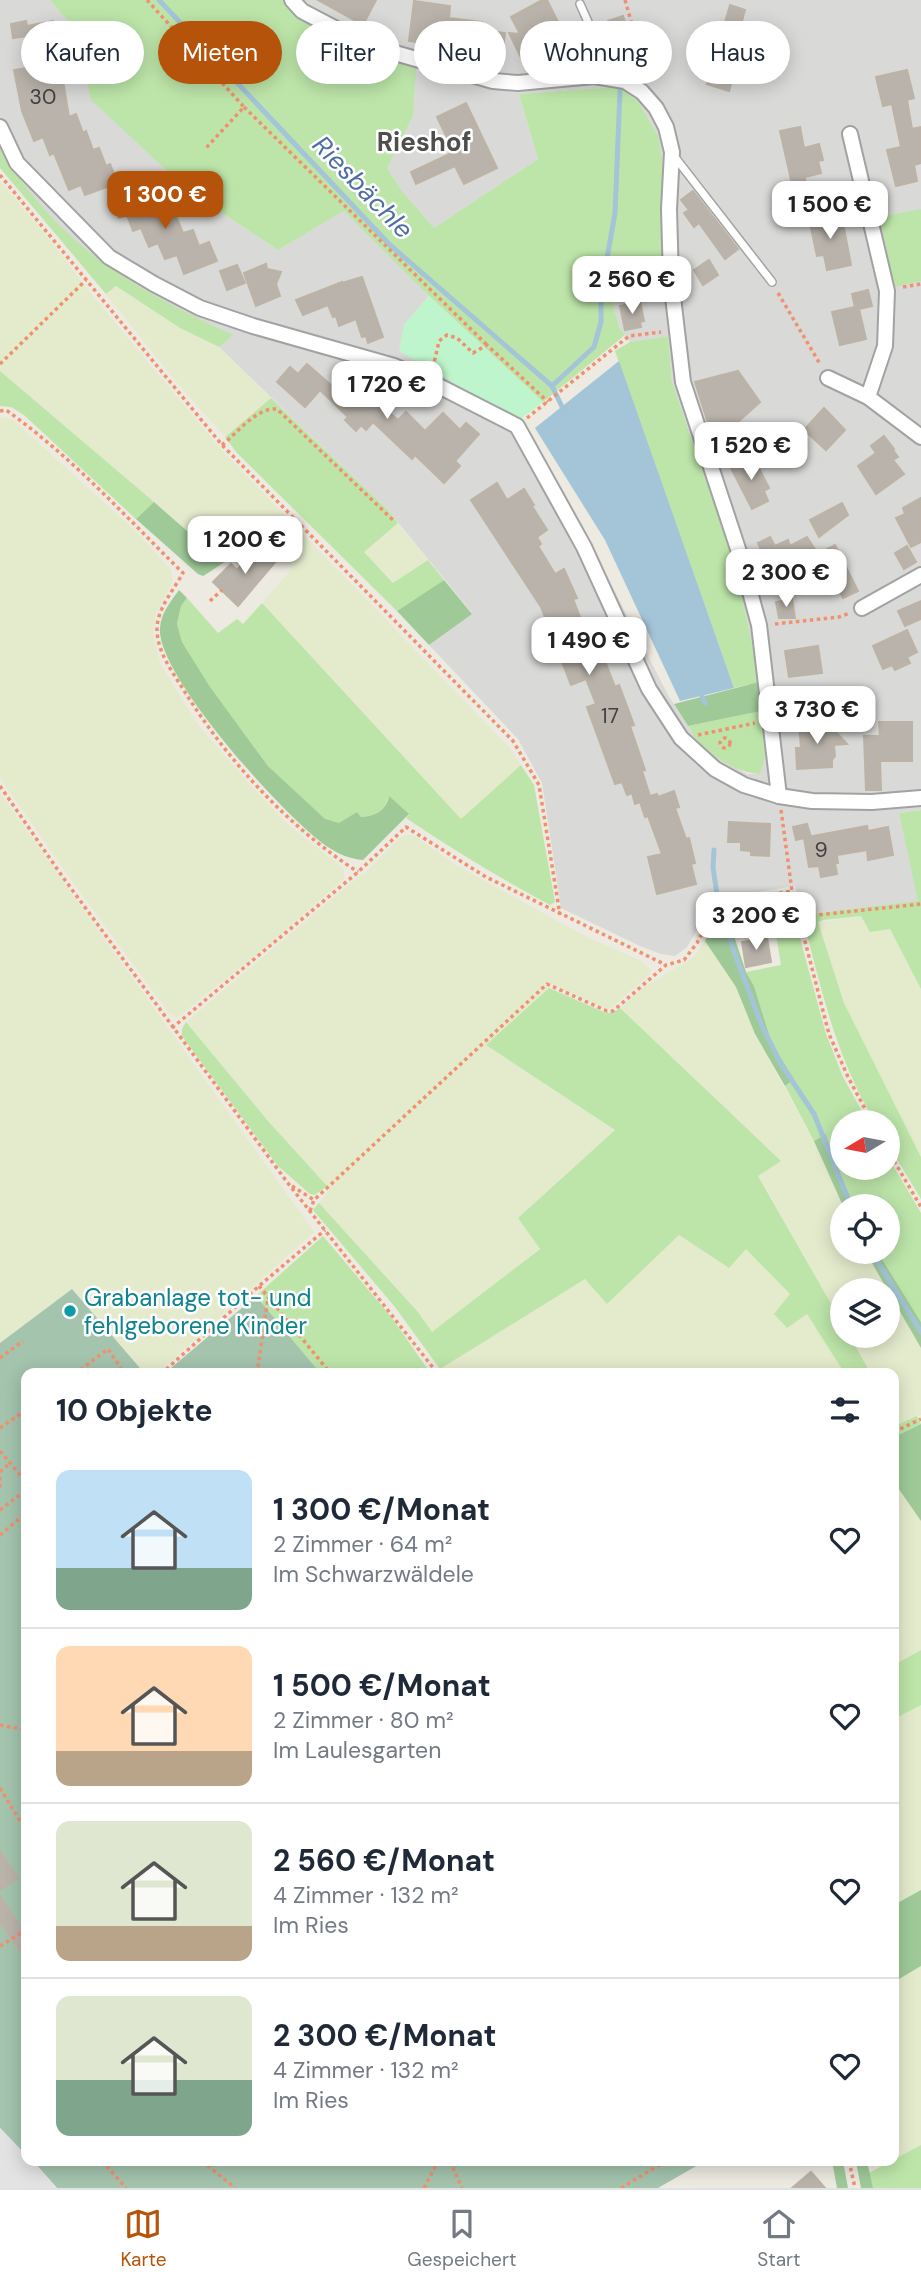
<!DOCTYPE html>
<html lang="de">
<head>
<meta charset="utf-8">
<style>
	body { margin:0; font-family:"DM Sans",sans-serif; background:#f6f6f7; color:#1f2937; height:100vh; display:flex; flex-direction:column; font-size:26px; white-space:nowrap }
	* { box-sizing:border-box; margin:0 }
	p { font-size:23px; color:#747a83 }
	.icon { flex:none; width:38px; height:38px; fill:none; stroke:currentColor; stroke-width:2; stroke-linecap:round; stroke-linejoin:round }
	.map { position:relative; flex:1; overflow:hidden }
	.details { position:absolute; left:21px; top:1368px; width:878px; height:798px; display:flex; flex-direction:column; background:#fff; border-radius:14px; box-shadow:0 4px 18px #0003 }
	.details>* { flex:none }
	.banner { position:absolute; left:21px; top:21px; width:880px; height:63px; display:flex; gap:14px }
	.needle { width:46px; rotate:260deg }
	.tools { position:absolute; left:830px; top:1110px; display:grid; gap:14px }
	.tools a { display:grid; place-items:center; width:70px; height:70px; border-radius:50%; background:#fff; box-shadow:0 4px 18px #0003; font-size:35px }
	.price { position:absolute; translate:-50% -60px; padding:0 16px; border-radius:14px; background:#fff; color:#222; font-size:23px; line-height:46px; filter:drop-shadow(0 2px 4px #0008) }
	.price::after { content:''; position:absolute; left:50%; top:42px; width:21px; height:16px; margin-left:-10px; background:inherit; clip-path:polygon(0 0,100% 0,50% 100%) }
	.price.on { background:#b45309; color:#fff }
	ul { padding:0; list-style:none }
	li { display:flex; align-items:center; gap:21px; height:175px; padding:0 35px }
	li+li { border-top:2px solid #e0e1e3 }
	li span { display:grid; place-items:center; flex:none; width:196px; height:140px; border-radius:14px; color:#555 }
	li>.icon { margin-inline-start:auto }
	span .icon { width:84px; height:84px; fill:#fffc; stroke-width:1 }
	li b { font-size:30px }
	h2 { display:flex; justify-content:space-between; align-items:center; height:84px; padding:0 35px; font-size:30px }
	.tag { padding:0 24px; border-radius:32px; background:#fff; box-shadow:0 4px 18px #0003; font-size:24px; line-height:63px }
	.tag.on { background:#b45309; color:#fff }
	.tab-bar { display:flex; justify-content:space-around; align-items:center; height:98px; border-top:2px solid #e0e1e3; background:#fff; font-size:19px; color:#747a83 }
	.tab-bar a { display:grid; justify-items:center; gap:4px }
	.tab-bar .on { color:#b45309 }
	.map>svg:first-child { display:block }
	.residential { fill:#d9d9d8 }
	.farmland { fill:#e4ebcd }
	.grass { fill:#bde5a9 }
	.forest { fill:#9fca98 }
	.cemetery { fill:#a4c4ae }
	.park { fill:#bff5cc }
	.parking { fill:#e3e3e3 }
	.water { fill:#a4c4d8 }
	.lines { fill:none; stroke-linecap:round; stroke-linejoin:round }
	.stream { stroke:#a4c4d8; stroke-width:5 }
	.building { fill:#b9b3ab; stroke:#bdb3a5; stroke-width:2 }
	.service-casing { stroke:#a2a2a2; stroke-width:10 }
	.minor-casing { stroke:#a2a2a2; stroke-width:18 }
	.path { stroke:#f1906e; stroke-width:3.5; stroke-dasharray:3.5 3.5; stroke-linecap:butt }
	.service { stroke:#fff; stroke-width:7 }
	.minor { stroke:#fff; stroke-width:14 }
	.culture-dot { fill:#0f9aa8; stroke:#fff; stroke-width:2.5 }
	.labels { text-anchor:middle; dominant-baseline:central; stroke-width:5; stroke-linejoin:round; paint-order:stroke }
	.number-label { font-size:21px; fill:#42413f }
	.culture-label { font-size:24px; fill:#0d838f; stroke:#fff; text-anchor:start }
	.neighbourhood-label { font-size:26px; font-weight:bold; fill:#4e4e4e; stroke:#fff }
	.water-label { font-size:26px; font-style:italic; fill:#4e6ca5; stroke:#fff }
</style>
</head>
<body>
<div class="map">
<svg width="921" height="2188" viewBox="0 0 921 2188">
	<rect width="100%" height="100%" fill="#eceae1"/>
	<path class="residential" d="M0 0H50L96 54 81 55 189 191 278 250 344 211 383 248 429 296 404 325 518 421 528 433 568 500 668 695 699 744 747 774H759L735 564 672 382 668 336 630 342 619 327 610 298 659 139 640 104 626 91 615 87 519 94 538 159 434 228 402 191 387 168 413 116 287 0H921V810L899 813 919 902 802 915 795 886 727 897 711 906 687 947 675 956 661 954 640 946 561 908 542 783 518 739 429 645 472 613 388 510 219 347 232 335 182 312 127 279 85 251 43 209 15 174 0 148Z"/>
	<g class="farmland">
		<path d="M0 181 51 241 88 290 220 448 509 747 521 765 461 820 262 603 292 569 262 537 248 525 216 548 203 544 0 371Z"/>
		<path d="M116 286 180 328 219 347 271 398 225 437 172 377 106 294Z"/>
		<path d="M0 417 12 419 130 526 170 568 173 581 156 614 153 634 160 663 198 725 248 782 286 823 344 869V879L268 945 177 1018 169 1013 77 888 0 778Z"/>
		<path d="M398 523 428 560 394 583 363 552Z"/>
		<path d="M0 793 314 1232 157 1374H145L72 1289 0 1343Z"/>
		<path d="M405 835 415 836 454 864 583 935 641 961 651 970 649 975 610 1009 605 1008 547 982 544 984 549 988 487 1044 615 1130 518 1218 540 1248 432 1333 418 1312 319 1203 329 1190 268 1121 186 1022 359 876 363 875 399 838Z"/>
		<path d="M861 916 890 929 921 989V1157L844 1003 818 922Z"/>
		<path d="M705 941 736 987 755 1034 814 1141 843 1206 842 1251H865L887 1290H842V1323L758 1175 780 1161 620 1008 641 989 694 957Z"/>
		<path d="M679 1235 728 1268 746 1248 791 1294 775 1314H807L845 1374H443L440 1369 585 1278 607 1304Z"/>
		<path d="M887 1290 921 1348V1415L899 1424 894 1415V1374H871L849 1335H887Z"/>
		<path d="M894 1482 921 1521V1650L894 1665Z"/>
		<path d="M921 1705V1890L894 1905V1719Z"/>
		<path d="M921 1966V2145L894 2160V1982Z"/>
	</g>
	<g class="grass">
		<path d="M50 0H287L416 66 413 116 387 168 402 191 434 228 538 159 519 94 615 87 623 89 640 104 659 138 664 178 663 282 611 298 619 327 625 335 543 402 429 296 344 211 278 250 189 191 91 100 81 55 95 53Z"/>
		<path d="M0 148C56 244 135 290 233 335L219 347 180 328 116 286 106 294 0 168Z"/>
		<path d="M921 209V281L894 287 880 217Z"/>
		<path d="M668 336 672 382 735 564 759 677V682L734 688 615 351 630 342Z"/>
		<path d="M0 371 154 502 136 519 24 415 11 407 0 406Z"/>
		<path d="M271 398 388 510 398 523 364 552 393 583 428 560 444 580 397 611 237 453 225 437Z"/>
		<path d="M187 598 218 633 237 619 243 624 262 603 461 819 521 765 534 785 555 902 550 905C500 878 453 850 406 818L409 815 388 797C386 811 374 816 361 817L357 812 339 824 325 820 268 766 210 688 182 642 177 624 181 606Z"/>
		<path d="M761 711 765 756 760 774C741 774 714 758 700 745 695 740 692 732 688 726Z"/>
		<path d="M921 810V989L890 929 870 932 861 916 823 920 818 922 844 1003 921 1157V1199L887 1143V1122H875C835 1055 821 988 802 915L918 901 899 813Z"/>
		<path d="M780 899 788 902 792 909 826 1034 843 1077 868 1122H842V1167H887V1155L921 1213V1322L877 1251H887V1206H854L833 1158 826 1134 814 1141 785 1086 793 1079 772 1044 754 986 746 972 781 965 771 904Z"/>
		<path d="M549 988 606 1013H612L620 1008 781 1161 758 1176 842 1323V1335H849L871 1374H845L807 1314 787 1328 774 1314 790 1294 746 1249 729 1268 679 1235 607 1304 585 1279 440 1369 395 1307 313 1210 319 1203 418 1312 432 1332 540 1249 518 1218 615 1130 486 1045Z"/>
		<path d="M186 1022 268 1121 327 1186 315 1195 310 1194 278 1166 182 1036V1029Z"/>
		<path d="M323 1236 392 1318 431 1374H321L256 1296Z"/>
		<path d="M894 1415 899 1424 917 1416 921 1424 894 1437Z"/>
		<path d="M921 1650V1705L894 1719V1665Z"/>
		<path d="M921 2145V2188H873L869 2173Z"/>
	</g>
	<g class="forest">
		<path d="M154 502 202 544 217 548 249 525 262 537 208 573 203 576 198 574 136 519Z"/>
		<path d="M444 580 472 614 429 645 397 611Z"/>
		<path d="M179 590 187 598 181 606 177 624 182 642 210 687 268 766 325 819 339 823 357 812 361 817C375 816 386 811 389 796L409 814 363 860C350 859 338 854 328 847 288 821 156 675 160 628 161 613 171 601 179 590Z"/>
		<path d="M759 682 761 711 688 726 674 704Z"/>
		<path d="M727 910 730 924 746 972 754 986 772 1044 794 1079 785 1086 755 1034 736 987 705 941 716 918Z"/>
		<path d="M826 1134 833 1158 854 1206H843L814 1141Z"/>
		<path d="M865 1251H877L921 1322V1348Z"/>
		<path d="M921 1424V1521L894 1482V1437Z"/>
		<path d="M921 1890V1966L894 1982V1905Z"/>
		<path d="M832 2161H843L848 2188H837Z"/>
		<path d="M867 2161 873 2188H861L856 2162Z"/>
	</g>
	<g class="cemetery">
		<path d="M72 1289 145 1374H26V2155L0 2128V1343Z"/>
		<path d="M256 1296 321 1374H164Z"/>
		<path d="M33 2161H705L658 2188H57Z"/>
	</g>
	<path class="park" d="M429 296 543 402 518 421 399 351 404 325Z"/>
	<path class="parking" d="M0 2128 26 2155V2161H33L57 2188H0Z"/>
	<path class="water" d="M619 361 734 688 680 701 605 540 535 428Z"/>
	<g class="lines">
		<g class="stream">
			<path d="M159 0 390 245 552 386 565 413"/>
			<path d="M552 386 594 347 601 322V293L615 213 620 91"/>
			<path d="M699 689 705 703"/>
			<path d="M714 850 713 867 717 895"/>
			<path d="M723 915 733 949 762 1026 781 1064 814 1114 851 1206"/>
			<path d="M871 1251 921 1332"/>
		</g>
	</g>
	<g class="building">
		<path d="M318 0H376L363 25Z"/>
		<path d="M542 0H547L570 46 526 68 509 33 520 34 511 17Z"/>
		<path d="M414 1 450 6 449 18 482 22 481 30 505 33 501 65 477 62 478 55 431 49 432 44 409 41Z"/>
		<path d="M730 5 745 10 740 28 757 33 751 52 741 50 729 91 707 84Z"/>
		<path d="M623 16 631 40 615 45 608 21Z"/>
		<path d="M26 21 27 26 53 21 55 30 59 29 62 44 57 45 69 117 76 114 83 133 86 131 93 150 99 148 106 166 110 164 118 183 85 195 81 185 69 190 54 153 50 155 43 137 34 141 22 111 14 70 33 67 27 36 13 38 11 24Z"/>
		<path d="M641 48 656 55 647 80 631 73Z"/>
		<path d="M907 70 914 98 907 100 912 129 921 127V163L914 165 917 181 896 186 887 150 901 147 892 104 883 106 876 77Z"/>
		<path d="M466 103 497 168 464 184 455 166 416 184 411 172 454 152 437 117Z"/>
		<path d="M800 127 804 148 819 144 823 160 818 161 821 173 805 177V181L792 184 780 131Z"/>
		<path d="M147 189 153 205 162 201 168 217 175 214 183 233 193 230 199 246 209 242 217 261 184 274 177 255 165 259 158 243 149 247 141 228 133 231 127 215 119 218 113 202Z"/>
		<path d="M693 191 738 249 725 259 699 223 694 227 684 213 689 210 681 200Z"/>
		<path d="M823 210 827 227 843 223 851 265 827 270 824 255 817 256 808 214Z"/>
		<path d="M709 260 718 275 703 285 694 270Z"/>
		<path d="M266 264 267 269 281 272 276 284 280 296 256 306 244 273Z"/>
		<path d="M237 265 245 283 227 290 220 271Z"/>
		<path d="M362 277 383 337 368 343 366 336 362 337 356 319 339 326 336 316 333 317 328 305 303 315 296 300 342 282V283Z"/>
		<path d="M868 290 872 306 859 309 866 339 840 345 832 312 855 307 852 294Z"/>
		<path d="M640 302 644 321 640 322 641 327 625 330 620 306Z"/>
		<path d="M307 364 349 401 347 375 364 374 365 389 375 388 370 396 398 420 406 412 425 431 443 413 460 430 466 423 479 434 455 461 460 466 444 483 415 455 412 459 373 422 366 430 361 425 356 431 345 420 348 417 320 390 305 407 277 382 290 367 298 374Z"/>
		<path d="M738 371 760 402 729 430 733 442 716 448 695 382Z"/>
		<path d="M824 408 845 430 826 450 804 430Z"/>
		<path d="M884 436 894 449 893 450 898 457 893 460 904 474 876 494 858 466 876 453 871 446Z"/>
		<path d="M753 457 769 488 764 491 768 501 752 509 731 468Z"/>
		<path d="M497 483 507 500 524 489 534 505 532 506 547 530 537 537 541 544 538 546 555 574 564 569 577 598 573 599 592 647 602 643 609 660 605 661 615 687 619 685 634 725 630 726 645 770 642 771 650 796 657 794 658 797 674 791 679 807 675 808 686 839 689 838 695 863 691 864 696 884 657 894 648 857 662 854 648 816 645 817 640 802 635 804 632 793 627 795 622 782 615 784 587 707 596 704 586 679 571 685 541 607 471 500Z"/>
		<path d="M921 498V542L911 547 896 518 905 514 903 508Z"/>
		<path d="M842 503 848 515 819 537 810 520Z"/>
		<path d="M770 537 775 546 788 540 790 546 807 537 818 554 835 545 858 591 843 598 829 570 784 591 773 568 768 570 760 553 762 552 758 543Z"/>
		<path d="M258 545 276 561 238 606 213 582 231 564 237 570Z"/>
		<path d="M907 546 916 562 904 569 895 553Z"/>
		<path d="M792 599 795 618H779L776 602Z"/>
		<path d="M921 601V619L905 626 898 611Z"/>
		<path d="M907 630 917 652 907 657 910 663 895 670 892 665 883 669 873 646Z"/>
		<path d="M818 646 822 673 789 677 785 651Z"/>
		<path d="M826 721V732L835 731 847 744 834 745 835 756 832 760V767L797 769 796 748H801L799 723Z"/>
		<path d="M879 722H912V761H880L881 790H866L864 736H880Z"/>
		<path d="M729 822 770 824 769 856 751 855V851L741 850V842H728Z"/>
		<path d="M807 824 811 837H808L867 826 868 831 888 827 893 855 868 860 867 850 837 855 838 863H835L837 874 821 877 819 866 809 867 804 838 796 840 793 827Z"/>
		<path d="M767 938 771 962 746 967 742 942Z"/>
		<path d="M0 1851 18 1878 0 1890Z"/>
		<path d="M0 1896 26 1935V1960L0 1922Z"/>
		<path d="M811 2172 825 2188H792Z"/>
	</g>
	<g class="lines">
		<g class="service-casing">
			<g id="service">
				<path d="M580 4 609 69 610 78"/>
				<path d="M674 156 772 282"/>
			</g>
		</g>
		<g class="minor-casing">
			<g id="minor">
				<path d="M292 0 302 11 367 45 493 81 518 83 594 76 625 81 642 92 656 108 666 127 672 152 669 209 671 280 683 382 740 555 759 625 779 796"/>
				<path d="M0 127 17 163 109 257 154 284 200 308 253 326 394 366 427 380 517 426 584 547 649 689 681 738 715 769 744 785 779 796 812 801 872 802 921 798"/>
				<path d="M850 134 887 291 885 346 868 397"/>
				<path d="M828 378 868 397 921 437"/>
				<path d="M862 608 921 575"/>
			</g>
		</g>
		<g class="path">
			<path d="M147 0 244 107 206 148"/>
			<path d="M625 0 638 45 629 69"/>
			<path d="M244 107 487 345"/>
			<path d="M0 175 222 445 513 741 539 785 560 915"/>
			<path d="M903 287 921 284"/>
			<path d="M778 293 820 364"/>
			<path d="M0 364 86 280"/>
			<path d="M433 368 439 341 447 335 457 338 473 353 487 345 548 402"/>
			<path d="M0 411 6 410C71 456 126 517 183 573 173 591 156 610 157 631 158 653 172 671 183 689 227 760 287 826 358 872"/>
			<path d="M527 418 629 336 661 332"/>
			<path d="M222 445C237 433 257 407 277 409L394 521"/>
			<path d="M210 601 222 590"/>
			<path d="M775 624 839 617 850 613"/>
			<path d="M698 735 755 723"/>
			<circle cx="725" cy="743" r="5"/>
			<path d="M0 786 62 876 287 1182 438 1374"/>
			<path d="M781 810 792 891 829 1034 848 1077 872 1122"/>
			<path d="M799 920 817 915 921 904"/>
			<path d="M172 1028 358 872 406 827 486 877 666 965"/>
			<path d="M887 1149 921 1207"/>
			<path d="M292 1186 314 1200"/>
			<path d="M310 1211 314 1200 547 984 607 1011H613L666 965 684 960 697 943 710 918 721 906 732 901 792 891"/>
			<path d="M259 1286 331 1374"/>
			<path d="M0 1358 23 1341"/>
			<path d="M75 1374 108 1349 125 1374"/>
			<path d="M161 1374 259 1286 325 1230"/>
			<path d="M257 1374 268 1297"/>
			<path d="M0 1428 26 1410"/>
			<path d="M894 1432 921 1419"/>
			<path d="M0 1451 26 1482"/>
			<path d="M0 1472 10 1463"/>
			<path d="M0 1477V1489"/>
			<path d="M0 1510 26 1490"/>
			<path d="M0 1535 26 1513"/>
			<path d="M0 1725 26 1730"/>
			<path d="M0 1788 26 1831"/>
			<path d="M0 1946 26 1930"/>
			<path d="M102 2161 126 2188"/>
			<path d="M202 2161 235 2188"/>
			<path d="M450 2161 462 2188"/>
			<path d="M849 2161 855 2188"/>
			<path d="M424 2188 438 2161"/>
			<path d="M621 2188 666 2161"/>
		</g>
		<use href="#service" class="service"/>
		<use href="#minor" class="minor"/>
	</g>
	<circle class="culture-dot" cx="70" cy="1311" r="7"/>
	<g class="labels">
		<g class="number-label">
			<text x="43" y="97">30</text>
			<text x="610" y="716">17</text>
			<text x="821" y="850">9</text>
		</g>
		<g class="culture-label">
			<text x="84" y="1297">Grabanlage tot- und<tspan x="84" dy="28">fehlgeborene Kinder</tspan></text>
		</g>
		<g class="neighbourhood-label">
			<text x="424" y="142">Rieshof</text>
		</g>
		<g class="water-label">
			<text transform="translate(363 187) rotate(46)">Riesbächle</text>
		</g>
	</g>
</svg>
<div class="tools">
<a><svg class="needle" viewBox="-14 -14 28 28"><path d="M0-13l5 13h-10z" fill="#e53935"/><path d="M0 13l5-13h-10z" fill="#747a83"/></svg></a>
<a><svg class="icon" aria-label="locate" viewBox="0 0 24 24"><circle cx="12" cy="12" r="6"/><path d="M12 2v4M12 18v4M2 12h4M18 12h4"/></svg></a>
<a><svg class="icon" aria-label="layers" viewBox="0 0 24 24"><path d="M12 4l9 5-9 5-9-5zM3 14l9 5 9-5"/></svg></a>
</div>
<b class="price on" style="left:165px;top:231px">1 300 €</b>
<b class="price" style="left:830px;top:241px">1 500 €</b>
<b class="price" style="left:632px;top:316px">2 560 €</b>
<b class="price" style="left:387px;top:421px">1 720 €</b>
<b class="price" style="left:751px;top:482px">1 520 €</b>
<b class="price" style="left:245px;top:576px">1 200 €</b>
<b class="price" style="left:786px;top:609px">2 300 €</b>
<b class="price" style="left:589px;top:677px">1 490 €</b>
<b class="price" style="left:817px;top:746px">3 730 €</b>
<b class="price" style="left:756px;top:952px">3 200 €</b>
<div class="banner">
<a class="tag">Kaufen</a>
<a class="tag on">Mieten</a>
<a class="tag">Filter</a>
<a class="tag">Neu</a>
<a class="tag">Wohnung</a>
<a class="tag">Haus</a>
</div>
<section class="details">
<h2>10 Objekte<svg class="icon" aria-label="filters" viewBox="0 0 24 24"><path d="M4 7h16M4 17h16"/><circle cx="9" cy="7" r="2"/><circle cx="15" cy="17" r="2"/></svg></h2>
<ul>
<li><span style="background:linear-gradient(#bfe0f5 70%,#7fa58c 0)"><svg class="icon" aria-label="home" viewBox="0 0 24 24"><path d="M3 11l9-7 9 7M6 9v11h12V9"/></svg></span><div><b>1 300 €/Monat</b><p>2 Zimmer · 64 m²</p><p>Im Schwarzwäldele</p></div><svg class="icon" aria-label="heart" viewBox="0 0 24 24"><path d="M12 20l-8-8c-3-5 5-10 8-4 3-6 11-1 8 4z"/></svg></li>
<li><span style="background:linear-gradient(#ffd9b3 75%,#b9a48a 0)"><svg class="icon" aria-label="home" viewBox="0 0 24 24"><path d="M3 11l9-7 9 7M6 9v11h12V9"/></svg></span><div><b>1 500 €/Monat</b><p>2 Zimmer · 80 m²</p><p>Im Laulesgarten</p></div><svg class="icon" aria-label="heart" viewBox="0 0 24 24"><path d="M12 20l-8-8c-3-5 5-10 8-4 3-6 11-1 8 4z"/></svg></li>
<li><span style="background:linear-gradient(#dfe7d0 75%,#b9a48a 0)"><svg class="icon" aria-label="home" viewBox="0 0 24 24"><path d="M3 11l9-7 9 7M6 9v11h12V9"/></svg></span><div><b>2 560 €/Monat</b><p>4 Zimmer · 132 m²</p><p>Im Ries</p></div><svg class="icon" aria-label="heart" viewBox="0 0 24 24"><path d="M12 20l-8-8c-3-5 5-10 8-4 3-6 11-1 8 4z"/></svg></li>
<li><span style="background:linear-gradient(#dfe7d0 60%,#7fa58c 0)"><svg class="icon" aria-label="home" viewBox="0 0 24 24"><path d="M3 11l9-7 9 7M6 9v11h12V9"/></svg></span><div><b>2 300 €/Monat</b><p>4 Zimmer · 132 m²</p><p>Im Ries</p></div><svg class="icon" aria-label="heart" viewBox="0 0 24 24"><path d="M12 20l-8-8c-3-5 5-10 8-4 3-6 11-1 8 4z"/></svg></li>
</ul>
</section>
</div>
<nav class="tab-bar">
<a class="on"><svg class="icon" aria-label="map" viewBox="0 0 24 24"><path d="M3 6l6-2 6 2 6-2v14l-6 2-6-2-6 2zM9 4v14M15 6v14"/></svg>Karte</a>
<a><svg class="icon" aria-label="saved" viewBox="0 0 24 24"><path d="M7 4h10v16l-5-4-5 4z"/></svg>Gespeichert</a>
<a><svg class="icon" aria-label="home" viewBox="0 0 24 24"><path d="M3 11l9-7 9 7M6 9v11h12V9"/></svg>Start</a>
</nav>
</body>
</html>
